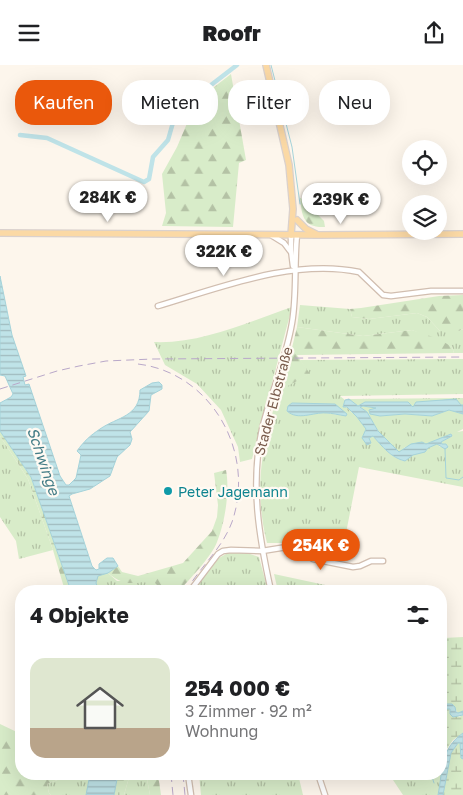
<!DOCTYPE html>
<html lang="de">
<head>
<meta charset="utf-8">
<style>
	body { margin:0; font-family:"Golos Text",sans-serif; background:#f2f2f2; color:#202124; height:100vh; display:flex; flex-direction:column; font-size:19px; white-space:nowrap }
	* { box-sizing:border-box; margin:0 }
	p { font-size:16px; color:#757577 }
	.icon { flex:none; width:28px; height:28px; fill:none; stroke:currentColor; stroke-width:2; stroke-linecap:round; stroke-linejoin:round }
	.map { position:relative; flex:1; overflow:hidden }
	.panel { position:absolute; left:15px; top:520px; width:432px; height:195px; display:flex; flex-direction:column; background:#fff; border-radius:20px; box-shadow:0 5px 20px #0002 }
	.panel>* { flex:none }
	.guide { position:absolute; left:15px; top:15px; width:434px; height:45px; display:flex; gap:10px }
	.buttons { position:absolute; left:402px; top:75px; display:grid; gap:10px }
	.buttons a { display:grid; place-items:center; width:45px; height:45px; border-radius:50%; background:#fff; box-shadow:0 5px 20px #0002; font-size:25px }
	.price { position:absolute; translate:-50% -42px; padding:0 11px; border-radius:18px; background:#fff; color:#222; font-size:16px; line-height:32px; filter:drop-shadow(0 1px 2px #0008) }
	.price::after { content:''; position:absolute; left:50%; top:30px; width:15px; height:11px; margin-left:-8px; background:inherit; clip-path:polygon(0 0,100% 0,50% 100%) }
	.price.active { background:#ea580c; color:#fff }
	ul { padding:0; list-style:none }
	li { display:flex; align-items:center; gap:15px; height:125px; padding:0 15px }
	li span { display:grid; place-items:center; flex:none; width:140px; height:100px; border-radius:15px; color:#555 }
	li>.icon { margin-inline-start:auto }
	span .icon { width:60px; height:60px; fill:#fffc; stroke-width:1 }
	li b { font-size:21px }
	h2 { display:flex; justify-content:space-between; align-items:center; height:60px; padding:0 15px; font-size:21px }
	.pill { padding:0 18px; border-radius:20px; background:#fff; box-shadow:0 5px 20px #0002; font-size:18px; line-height:45px }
	.pill.active { background:#ea580c; color:#fff }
	header { display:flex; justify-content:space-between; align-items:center; height:65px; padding:0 15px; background:#fff; font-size:22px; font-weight:800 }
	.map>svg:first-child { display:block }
	.grass { fill:url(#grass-tufts); fill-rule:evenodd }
	.forest { fill:url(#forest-firs) }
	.wetland { fill:url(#wetland-marsh) }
	.water { fill:url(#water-rules); stroke:#a5d3da }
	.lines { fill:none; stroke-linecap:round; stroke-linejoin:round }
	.stream { stroke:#a5d3da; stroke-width:1 }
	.canal { stroke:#bfe3e8; stroke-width:4.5 }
	.minor-casing { stroke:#d1beb0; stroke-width:7 }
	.major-casing { stroke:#dad1cd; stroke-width:8 }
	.minor { stroke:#fff; stroke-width:4.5 }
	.major { stroke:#fbd9a5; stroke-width:5.5 }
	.rail { stroke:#b9a8c9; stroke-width:1; stroke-dasharray:8 5; stroke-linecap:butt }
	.culture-dot { fill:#0f9aa8; stroke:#fffaf3; stroke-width:2 }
	.labels { text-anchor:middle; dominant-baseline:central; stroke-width:4.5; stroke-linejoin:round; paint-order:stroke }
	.street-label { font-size:14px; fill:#7a5c4d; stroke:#fffaf3 }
	.culture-label { font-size:14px; fill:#0d838f; stroke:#fffaf3; text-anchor:start }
	.water-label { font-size:15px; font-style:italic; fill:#437c86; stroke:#fffaf3 }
</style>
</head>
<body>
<header><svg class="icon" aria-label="menu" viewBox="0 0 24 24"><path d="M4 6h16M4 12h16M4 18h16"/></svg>Roofr<svg class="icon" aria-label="share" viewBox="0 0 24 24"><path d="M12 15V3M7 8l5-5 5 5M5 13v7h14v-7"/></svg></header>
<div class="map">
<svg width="463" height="730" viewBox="0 0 463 730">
	<defs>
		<pattern id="grass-tufts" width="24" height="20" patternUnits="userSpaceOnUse" patternTransform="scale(1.25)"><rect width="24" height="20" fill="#d8ecc9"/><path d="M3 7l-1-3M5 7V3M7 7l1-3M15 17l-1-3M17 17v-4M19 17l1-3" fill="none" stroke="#b4c2a5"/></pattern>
		<pattern id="forest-firs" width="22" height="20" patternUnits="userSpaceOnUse" patternTransform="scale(1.25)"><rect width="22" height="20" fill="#d8ecc9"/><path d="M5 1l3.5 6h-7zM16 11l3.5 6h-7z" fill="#b4c2a5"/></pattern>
		<pattern id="wetland-marsh" width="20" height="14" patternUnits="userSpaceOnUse" patternTransform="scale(1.25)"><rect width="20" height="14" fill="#d8ecc9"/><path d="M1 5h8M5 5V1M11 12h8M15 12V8" fill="none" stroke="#b4c2a5"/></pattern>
		<pattern id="water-rules" width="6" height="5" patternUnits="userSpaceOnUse" patternTransform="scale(1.25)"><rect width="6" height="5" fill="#bfe3e8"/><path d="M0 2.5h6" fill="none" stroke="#a0bbbe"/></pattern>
	</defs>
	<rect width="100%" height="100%" fill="#fdf6ec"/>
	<g class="grass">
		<path d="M300 240 350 244 352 252 369 254 417 248 427 252 440 266H459L463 264V288H454L452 282 412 265 363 271 297 262Z"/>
		<path d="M292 242 252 394 240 397 238 382 221 345 197 319 165 300 154 277C201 279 248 257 292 242Z"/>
		<path d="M463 294V329L340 331 345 335 343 342H346L357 352 367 364 362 373 371 378 369 373 370 371H373C382 381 391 393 404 396L413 390 424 387 428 383 437 378 440 382H448L446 379H442L441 377 452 371 451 369 425 380 405 382 402 386 399 387 378 366 367 347 360 342 363 341 376 342V344H371L380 351 405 349 432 351 449 345 463 349V364L457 367 463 366V422L359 402 346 468 315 482 291 478H267C250 410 268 360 289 295L283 323 309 309 300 295ZM288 341 346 351 326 348 291 349 287 346Z"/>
		<path d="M463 333V340L414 341 413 342 408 337H365L358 341 349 334Z"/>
		<path d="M0 371 28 414 53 485 19 494 16 476 0 452Z"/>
		<path d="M228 488H247L259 492 268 526H192L217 494Z"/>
		<path d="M104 508H108L117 516 153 515 159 522 156 526C138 524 118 526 99 526L96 518 98 510Z"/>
		<path d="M274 509 353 526H278Z"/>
		<path d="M441 668C452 685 442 711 438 730H403L389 709H441Z"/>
		<path d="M69 709H90L86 730H51L49 728 47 719 65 712Z"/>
		<path d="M130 709H146L150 730H124Z"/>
		<path d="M199 709H298L303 730H201Z"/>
	</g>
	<g class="forest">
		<path d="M231 9 246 95 239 98 233 162 162 161 166 148 162 109 177 82 188 56 212 34 209 26Z"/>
		<path d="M300 133H301L324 156 325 162C303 163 302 151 300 133Z"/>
		<path d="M463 230V264L459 266H440L427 252 417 248 369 254 352 252 350 244 361 243 439 231Z"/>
		<path d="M297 262 363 271 412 265 439 274 452 282 454 288 297 290 310 309 282 324Z"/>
		<path d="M226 405C230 426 225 457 217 477 212 491 189 515 179 526H156L159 522 153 516C133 518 125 522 108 508L118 501 122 507 138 511 183 498 212 466 217 452 218 440 214 408Z"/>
		<path d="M53 485H57L71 526H65Z"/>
		<path d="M0 659 21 669V709H69L65 712 47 719 49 728 51 730H0Z"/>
		<path d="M146 709H158L161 730H150Z"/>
	</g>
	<g class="wetland">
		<path d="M0 366 31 412 57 485H53L28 414 0 371Z"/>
		<path d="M463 572V646L458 648 452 639H441V581L444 580V573Z"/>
		<path d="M441 644H450L459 652 463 650V668L453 675 446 685V676L441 668Z"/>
		<path d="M458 678H460L461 692 463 694V730H443L451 688Z"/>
		<path d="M118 709H130L124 730H114Z"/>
	</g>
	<g class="water">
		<path d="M0 211 12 270 26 311 23 312 25 320 29 319 60 411 66 420H69L76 413 81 390 77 386C84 376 91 370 100 364 117 352 140 352 140 325L152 318 159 317 162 320V324L151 330 149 346 130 367 132 374 130 380 117 392 110 411 90 424 72 429 69 431 92 501 96 505 99 504V499L107 493H113L118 501 108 508 98 511 96 518 99 526H71L31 412 0 366V338L11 332 13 329 5 311 0 310Z"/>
		<path d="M349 334 358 341 365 337H408L413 342 416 337 456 334 461 340H463V349L449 345 432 351 405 349 380 351 370 349 369 345 376 343 363 341 360 342 367 347 378 366 399 387 411 379 422 377 426 379 451 369 452 371 441 377 442 379H446L448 382 445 384 437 379 428 383 425 387 413 390 405 396C391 393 382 381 373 371L369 373 371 378 367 380 362 373 366 364 357 352 347 342H343L345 335Z"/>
		<path d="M292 338 335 339 347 349 346 351C339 350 332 348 326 348 313 347 298 356 287 346L288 341Z"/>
		<path d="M441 639H452L455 642 456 647 458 648 463 646V650L453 652 450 649V644H441Z"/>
		<path d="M463 668V694L461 693 460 678H458L451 688 443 730H438C443 705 440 684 463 668Z"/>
		<path d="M90 709H118L114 730H86Z"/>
	</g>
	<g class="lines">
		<g class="stream">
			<path d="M271 0 292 82 300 139"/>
			<path d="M445 384 446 413 459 415 463 412"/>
			<path d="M441 581 444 580V573"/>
			<path d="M431 709 434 718"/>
		</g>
		<path class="canal" d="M20 70 47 73 144 117 149 114 153 92 168 75 176 47 237 0"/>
		<g class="minor-casing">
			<g id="minor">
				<path d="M271 170 284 178 290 186"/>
				<path d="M291 170V185L293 201"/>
				<path d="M158 241C219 223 294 193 359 207L383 230 391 231 431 226H463"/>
				<path d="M190 526 218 489 223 486 231 485 262 486 293 481 313 494 353 502 360 501 371 496H383"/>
				<path d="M271 526C259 472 250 420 262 364 271 328 286 294 292 258 297 229 294 199 297 170"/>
				<path d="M188 709 191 730"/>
				<path d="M318 709 325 730"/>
			</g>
		</g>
		<g class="major-casing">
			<g id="major">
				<path d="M266 0 289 100 293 144 291 170"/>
				<path d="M297 155 306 164 316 169"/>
				<path d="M0 168 318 170 463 169"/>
			</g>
		</g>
		<use href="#minor" class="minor"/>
		<use href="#major" class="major"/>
		<g class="rail">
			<path d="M138 299C212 308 256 388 232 457 222 484 200 502 186 526"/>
			<path d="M0 324 57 306 79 301 106 296 153 294 463 292"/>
			<path d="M171 709 173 730"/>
			<path d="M183 709 185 730"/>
		</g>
	</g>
	<circle class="culture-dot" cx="168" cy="426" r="5"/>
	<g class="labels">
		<g class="street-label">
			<text transform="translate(273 336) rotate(-75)">Stader Elbstraße</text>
		</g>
		<g class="culture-label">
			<text x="178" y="426">Peter Jagemann</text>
		</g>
		<g class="water-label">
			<text transform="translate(44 396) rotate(71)">Schwinge</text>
		</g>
	</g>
</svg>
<div class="buttons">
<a><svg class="icon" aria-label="locate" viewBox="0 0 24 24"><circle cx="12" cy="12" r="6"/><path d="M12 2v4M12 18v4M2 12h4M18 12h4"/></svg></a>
<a><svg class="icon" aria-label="layers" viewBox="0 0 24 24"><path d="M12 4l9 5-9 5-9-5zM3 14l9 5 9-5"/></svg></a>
</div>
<b class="price" style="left:108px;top:158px">284K €</b>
<b class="price" style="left:341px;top:160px">239K €</b>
<b class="price" style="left:224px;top:212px">322K €</b>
<b class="price active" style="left:321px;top:506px">254K €</b>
<div class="guide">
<a class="pill active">Kaufen</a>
<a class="pill">Mieten</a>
<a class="pill">Filter</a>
<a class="pill">Neu</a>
</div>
<section class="panel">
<h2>4 Objekte<svg class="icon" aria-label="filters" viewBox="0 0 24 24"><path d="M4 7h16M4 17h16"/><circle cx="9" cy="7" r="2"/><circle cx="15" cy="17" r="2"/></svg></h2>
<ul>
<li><span style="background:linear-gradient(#dfe7d0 70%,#b9a48a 0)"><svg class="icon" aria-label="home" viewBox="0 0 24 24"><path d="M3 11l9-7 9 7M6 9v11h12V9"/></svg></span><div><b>254 000 €</b><p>3 Zimmer · 92 m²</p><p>Wohnung</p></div></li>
</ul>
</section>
</div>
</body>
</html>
